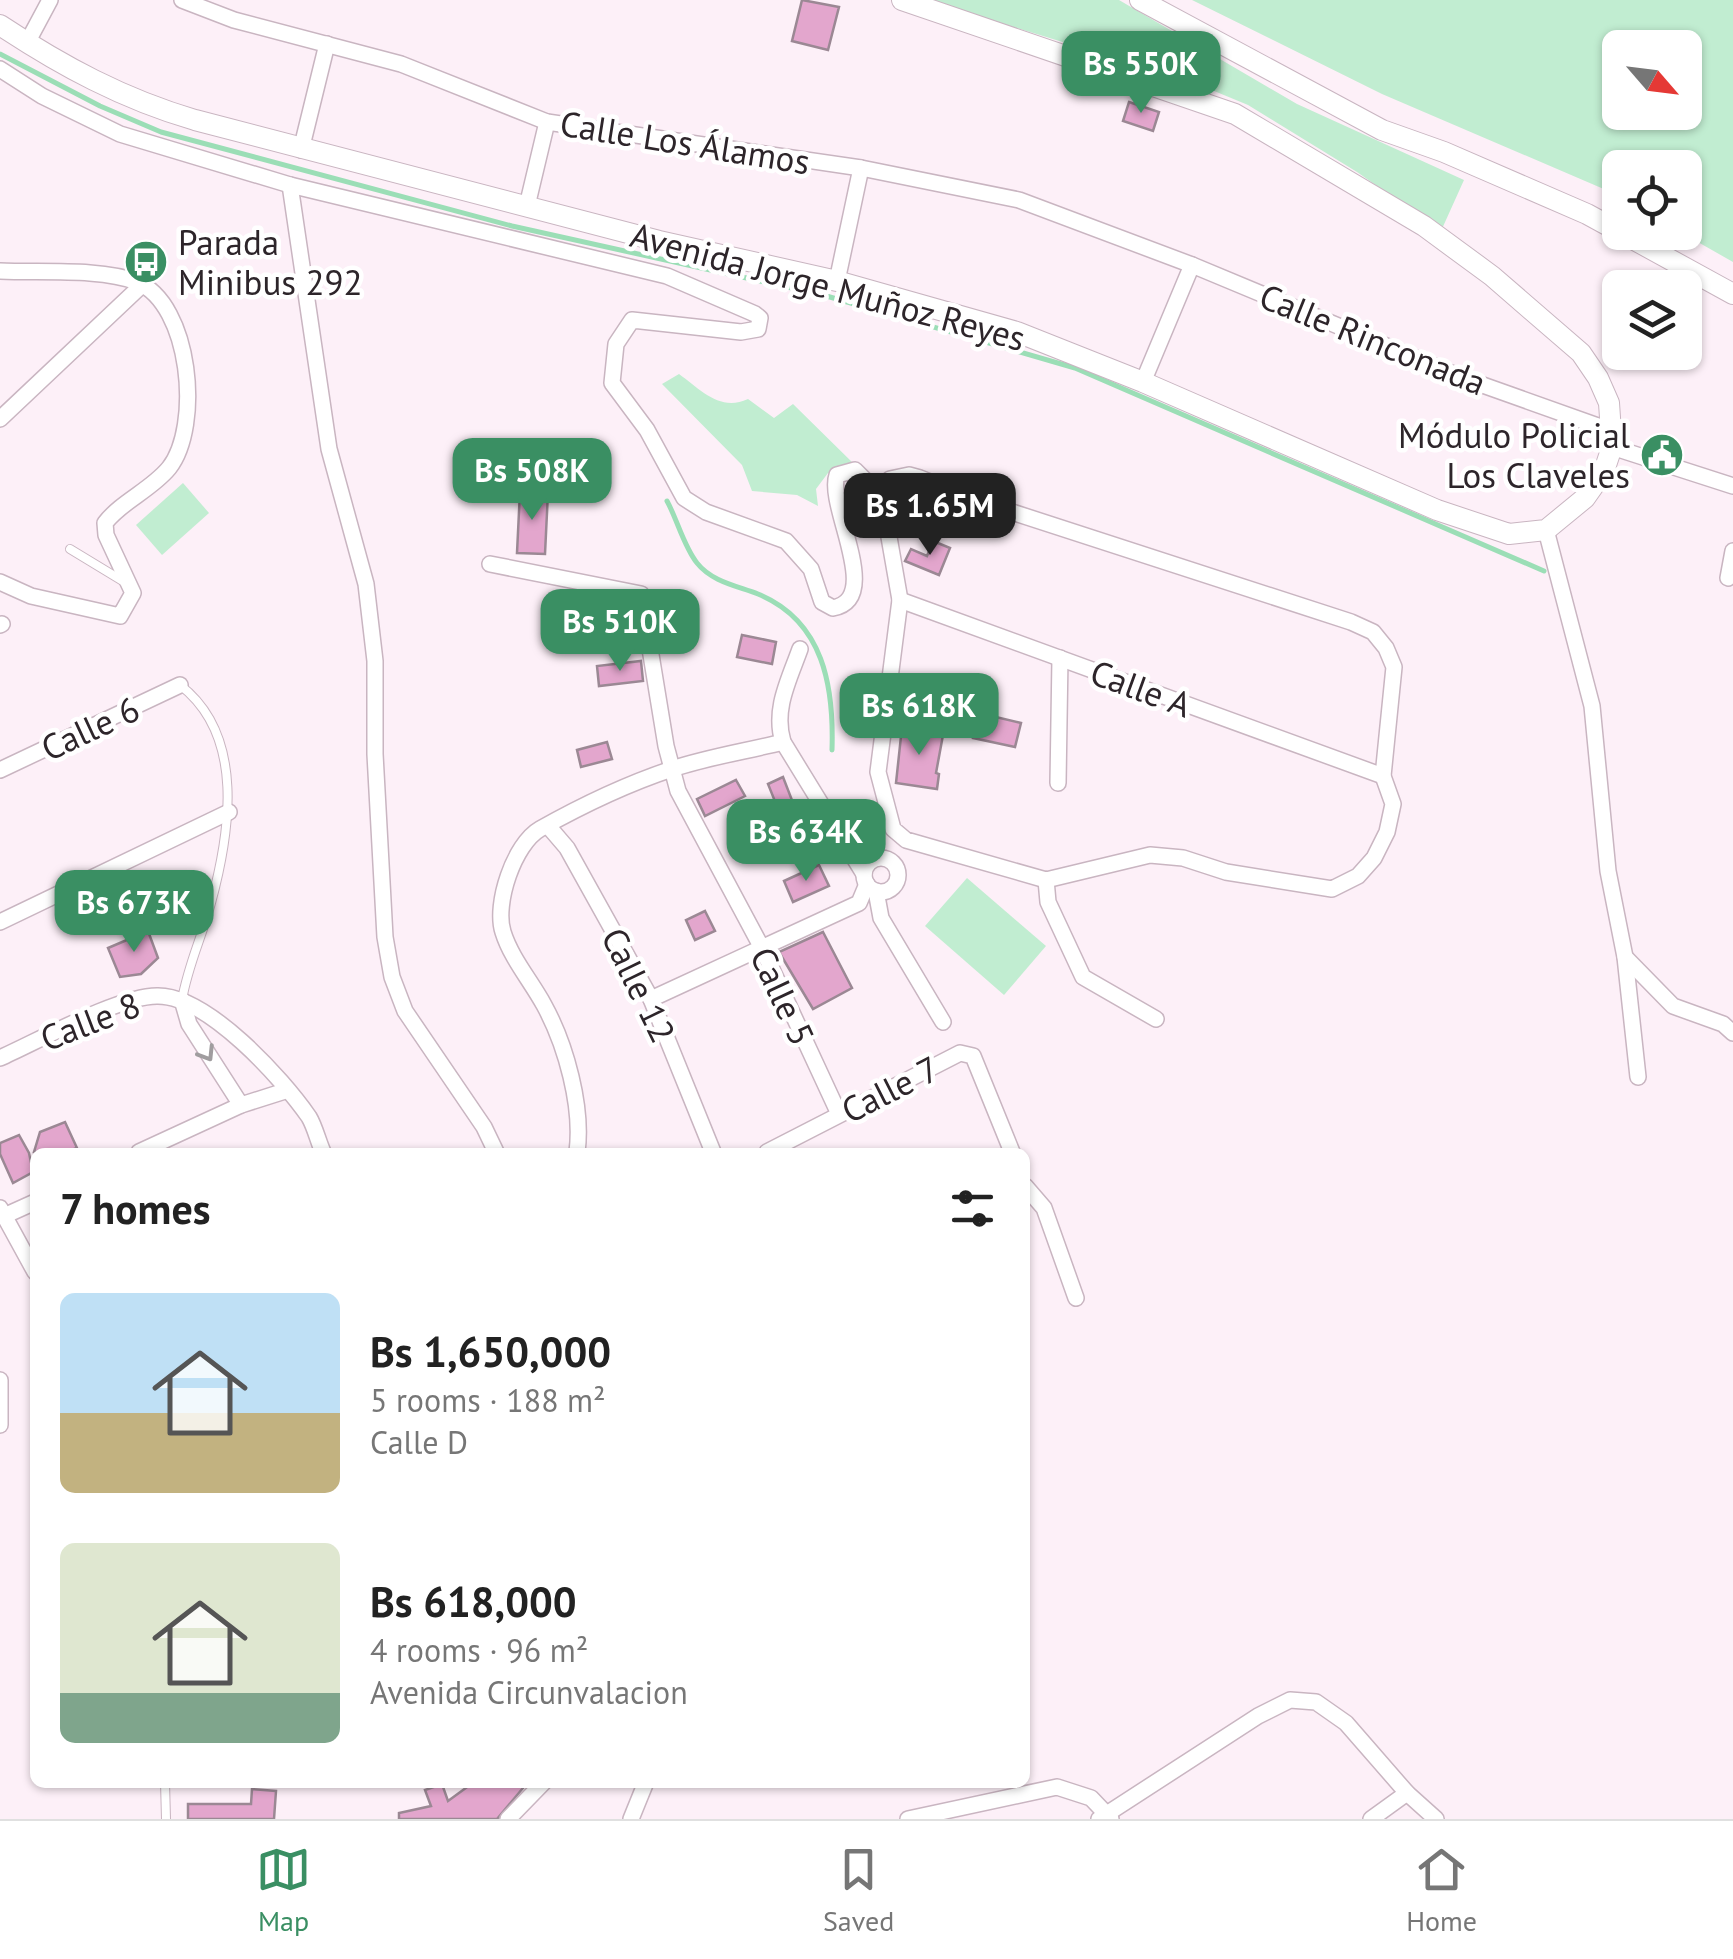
<!DOCTYPE html>
<html lang="en">
<head>
<meta charset="utf-8">
<style>
	body { margin:0; font-family:"PT Sans",sans-serif; background:#f6f6f6; color:#222; height:100vh; display:flex; flex-direction:column; font-size:38px; white-space:nowrap }
	* { box-sizing:border-box; margin:0 }
	p { font-size:32px; color:#767676 }
	.icon { flex:none; width:55px; height:55px; fill:none; stroke:currentColor; stroke-width:2; stroke-linecap:round; stroke-linejoin:round }
	.map { position:relative; flex:1; overflow:hidden }
	.side { position:absolute; left:30px; top:1148px; width:1000px; height:640px; display:flex; flex-direction:column; background:#fff; border-radius:15px; box-shadow:0 2px 8px #0004 }
	.side>* { flex:none }
	.needle { width:65px; rotate:118deg }
	.controls { position:absolute; left:1602px; top:30px; display:grid; gap:20px }
	.controls a { display:grid; place-items:center; width:100px; height:100px; border-radius:15px; background:#fff; box-shadow:0 2px 8px #0004; font-size:50px }
	.price { position:absolute; translate:-50% -85px; padding:0 22px; border-radius:20px; background:#3a8f63; color:#fff; font-size:32px; line-height:65px; filter:drop-shadow(0 2px 5px #0008) }
	.price::after { content:''; position:absolute; left:50%; top:60px; width:30px; height:22px; margin-left:-15px; background:inherit; clip-path:polygon(0 0,100% 0,50% 100%) }
	.price.active { background:#222; color:#fff }
	ul { padding:0; list-style:none }
	li { display:flex; align-items:center; gap:30px; height:250px; padding:0 30px }
	li span { display:grid; place-items:center; flex:none; width:280px; height:200px; border-radius:15px; color:#555 }
	li>.icon { margin-inline-start:auto }
	span .icon { width:120px; height:120px; fill:#fffc; stroke-width:1 }
	li b { font-size:42px }
	h2 { display:flex; justify-content:space-between; align-items:center; height:120px; padding:0 30px; font-size:42px }
	.tabs { display:flex; justify-content:space-around; align-items:center; height:140px; border-top:2px solid #e0e0e0; background:#fff; font-size:28px; color:#767676 }
	.tabs a { display:grid; justify-items:center; gap:5px }
	.tabs .active { color:#3a8f63 }
	.map>svg:first-child { display:block }
	.green { fill:#c1edd1; fill-rule:evenodd }
	.lines { fill:none; stroke-linecap:round; stroke-linejoin:round }
	.stream { stroke:#9bdeb6; stroke-width:5 }
	.building { fill:#e3a6cd; stroke:#9b8894; stroke-width:2.5 }
	.service-casing { stroke:#c9b5c1; stroke-width:10 }
	.minor-casing { stroke:#c9b5c1; stroke-width:18 }
	.tertiary-casing { stroke:#c9b5c1; stroke-width:22 }
	.service { stroke:#fff; stroke-width:8 }
	.minor { stroke:#fff; stroke-width:15 }
	.tertiary { stroke:#fff; stroke-width:20 }
	.oneway { stroke:#a09d9f }
	.labels { text-anchor:middle; dominant-baseline:central; stroke-width:9; stroke-linejoin:round; paint-order:stroke }
	.street-label { font-size:35px; fill:#2d252a; stroke:#fff }
	.poi-label { font-size:35px; fill:#2d252a; stroke:#fff; text-anchor:start }
</style>
</head>
<body>
<div class="map">
<svg width="1733" height="1819" viewBox="0 0 1733 1819">
	<rect width="100%" height="100%" fill="#fdf0f8"/>
	<g class="green">
		<path d="M925 0H1119L1297 104 1464 180 1441 231 1357 172 1248 105 1190 81Z"/>
		<path d="M1192 0H1733V262L1682 233 1685 168H1620V196L1382 94ZM1620 48H1685V112H1620Z"/>
		<path d="M679 374C701 390 720 412 748 399L774 418 793 404 855 465 828 473 816 489 818 506 797 495 752 491 742 465 662 384Z"/>
		<path d="M183 483 209 513 162 555 136 525Z"/>
		<path d="M967 878 1046 946 1004 995 925 926Z"/>
	</g>
	<g class="lines">
		<g class="stream">
			<path d="M0 54 100 106 161 132 512 226 823 295 1075 368 1544 571"/>
			<path d="M667 501C677 519 684 547 697 563 712 582 738 586 758 594 824 621 834 687 832 750"/>
		</g>
	</g>
	<g class="building">
		<path d="M802 0 839 7 828 50 792 41Z"/>
		<path d="M1129 102 1159 112 1153 131 1123 121Z"/>
		<path d="M520 491 548 492 545 554 517 553Z"/>
		<path d="M933 541 950 548 939 575 905 561 911 549 927 556Z"/>
		<path d="M632 606 636 634 593 640 589 612Z"/>
		<path d="M742 635 776 642 772 664 737 657Z"/>
		<path d="M641 661 643 681 599 686 597 666Z"/>
		<path d="M979 713 1021 723 1015 747 973 738Z"/>
		<path d="M902 727 943 735 936 773 939 774 937 789 896 783Z"/>
		<path d="M607 742 612 759 581 767 577 750Z"/>
		<path d="M783 777 795 808 780 814 768 784Z"/>
		<path d="M736 780 745 796 705 816 697 799Z"/>
		<path d="M819 865 829 886 793 902 784 881Z"/>
		<path d="M705 911 715 931 695 940 686 920Z"/>
		<path d="M148 931 158 958 141 974 120 977 108 948Z"/>
		<path d="M823 932 852 988 813 1009 779 952Z"/>
		<path d="M65 1122 77 1148 66 1152H34L40 1132Z"/>
		<path d="M19 1135 29 1153 33 1172 13 1183 0 1154V1143Z"/>
		<path d="M474 1782H528L497 1819H399V1813L431 1806 425 1790 442 1784 448 1801Z"/>
		<path d="M252 1789 276 1791 274 1819H188V1804H251Z"/>
	</g>
	<g class="lines">
		<g class="service-casing">
			<g id="service">
				<path d="M70 549 126 583"/>
				<path d="M180 685C246 736 230 833 211 903 202 937 188 965 182 1000"/>
				<path d="M165 1782 166 1819"/>
			</g>
		</g>
		<g class="minor-casing">
			<g id="minor">
				<path d="M182 0 234 20 401 64 547 122 861 168 1019 200 1192 265 1463 378 1612 431"/>
				<path d="M27 43 50 0"/>
				<path d="M0 69 42 96 120 134 290 185 667 276 755 314 760 318 758 329 741 332 632 320 616 344 612 383 647 430 684 498 706 512 786 541 811 569 822 602 833 608C884 598 826 506 837 475L855 470 882 497 900 600 878 772 893 829 906 840 1046 880 1150 855 1183 858 1226 872 1332 889 1358 876 1374 858 1387 832 1393 804 1383 776 1394 667 1386 648 1373 632 1351 622 975 500 920 478 909 475 890 479 882 497"/>
				<path d="M301 150 327 44"/>
				<path d="M290 185 329 449 366 584 375 661V754L385 937 392 977 405 1011 484 1127 496 1152"/>
				<path d="M527 206 547 122"/>
				<path d="M0 271C40 273 101 268 137 282 191 304 202 426 169 468 151 490 122 501 105 523L106 535 133 593 120 616 31 596 0 582"/>
				<path d="M837 281 861 168"/>
				<path d="M1143 382 1192 265"/>
				<path d="M0 419 143 284"/>
				<path d="M1612 447 1733 486"/>
				<path d="M1546 530 1592 706 1608 871 1625 957 1638 1077"/>
				<path d="M490 564 641 594 666 746 678 791 763 950 839 1114"/>
				<path d="M1728 578 1733 551"/>
				<path d="M900 600 1383 776"/>
				<path d="M0 625 2 624"/>
				<path d="M800 649C789 680 773 709 783 742L864 874"/>
				<path d="M0 770 180 685"/>
				<path d="M1058 783 1060 658"/>
				<path d="M549 827 567 848 651 999 713 1152"/>
				<circle cx="881" cy="875" r="17"/>
				<path d="M1046 880 1048 902 1083 977 1156 1019"/>
				<path d="M876 891 881 918 943 1022"/>
				<path d="M0 922 229 812"/>
				<path d="M1625 957 1673 1006 1723 1024 1733 1033"/>
				<path d="M651 999 859 903 867 884"/>
				<path d="M182 1000 189 1024 241 1105"/>
				<path d="M0 1058C38 1041 119 996 157 996 207 995 282 1078 309 1117 315 1127 318 1141 323 1152"/>
				<path d="M139 1152 241 1105 285 1091"/>
				<path d="M577 1152C583 1107 566 1045 544 1005 531 981 511 958 503 932 494 904 514 844 540 829 581 806 627 784 672 769 708 757 747 751 783 742"/>
				<path d="M767 1152 960 1053 973 1056 1012 1152"/>
				<path d="M1025 1186 1044 1208 1076 1298"/>
				<path d="M0 1208 35 1272"/>
				<path d="M4 1216 35 1202"/>
				<path d="M0 1380V1425"/>
				<path d="M508 1819 544 1782"/>
				<path d="M631 1819 646 1782"/>
				<path d="M908 1819 1057 1787 1091 1798 1111 1819"/>
				<path d="M1099 1819 1258 1716 1290 1700 1316 1702 1346 1723 1407 1793 1436 1819"/>
				<path d="M1371 1819 1407 1793"/>
			</g>
		</g>
		<g class="tertiary-casing">
			<g id="tertiary">
				<path d="M1140 0 1382 130 1444 152 1587 214 1620 232"/>
				<path d="M0 25C62 66 123 99 195 120L659 241 837 281 1017 332 1143 382 1437 510 1509 534 1546 530 1585 498 1604 471 1612 447 1609 403 1598 378 1581 353 1492 276 1424 226 1235 114 902 0"/>
				<path d="M1620 232 1733 294"/>
			</g>
		</g>
		<use href="#service" class="service"/>
		<use href="#minor" class="minor"/>
		<use href="#tertiary" class="tertiary"/>
	</g>
	<defs><path id="oneway-chevron" d="M-2-3.5L2.5 0L-2 3.5" fill="none" stroke-width="1.6" stroke-linecap="round" stroke-linejoin="round" transform="scale(2.5)"/></defs>
	<use class="oneway" href="#oneway-chevron" transform="translate(207 1054) rotate(58)"/>
	<defs>
		<g id="bus-disc" transform="scale(2.25)"><circle r="9.5" fill="#3a8f63" stroke="#fff"/><path d="M-5-6H5V4H4V6H2V4H-2V6H-4V4H-5ZM-3.5-4V0h7V-4ZM-3.5 1.2v1.5H-2V1.2ZM2 1.2v1.5H3.5V1.2Z" fill="#fff"/></g>
		<g id="civic-disc" transform="scale(2.25)"><circle r="9.5" fill="#3a8f63" stroke="#fff"/><path d="M-.6-6.5H3V-4.5H.6V-3L4-1V1h2V6H-6V1h2V-1L-.6-3ZM-1.2 2.5V6h2.4V2.5Z" fill="#fff"/></g>
	</defs>
	<g fill-rule="evenodd">
		<use href="#bus-disc" x="146" y="262"/>
		<use href="#civic-disc" x="1662" y="455"/>
	</g>
	<g class="labels">
		<g class="street-label">
			<text transform="translate(685 142) rotate(9)">Calle Los Álamos</text>
			<text transform="translate(828 286) rotate(15)">Avenida Jorge Muñoz Reyes</text>
			<text transform="translate(1373 339) rotate(22)">Calle Rinconada</text>
			<text transform="translate(1141 688) rotate(20)">Calle A</text>
			<text transform="translate(90 728) rotate(-25)">Calle 6</text>
			<text transform="translate(639 985) rotate(64)">Calle 12</text>
			<text transform="translate(783 996) rotate(65)">Calle 5</text>
			<text transform="translate(90 1021) rotate(-21)">Calle 8</text>
			<text transform="translate(890 1089) rotate(-27)">Calle 7</text>
		</g>
		<g class="poi-label">
			<text x="178" y="242">Parada<tspan x="178" dy="40">Minibus 292</tspan></text>
			<text x="1630" y="435" text-anchor="end">Módulo Policial<tspan x="1630" dy="40">Los Claveles</tspan></text>
		</g>
	</g>
</svg>
<div class="controls">
<a><svg class="needle" viewBox="-14 -14 28 28"><path d="M0-13l5 13h-10z" fill="#e53935"/><path d="M0 13l5-13h-10z" fill="#767676"/></svg></a>
<a><svg class="icon" aria-label="locate" viewBox="0 0 24 24"><circle cx="12" cy="12" r="6"/><path d="M12 2v4M12 18v4M2 12h4M18 12h4"/></svg></a>
<a><svg class="icon" aria-label="layers" viewBox="0 0 24 24"><path d="M12 4l9 5-9 5-9-5zM3 14l9 5 9-5"/></svg></a>
</div>
<b class="price" style="left:1141px;top:116px">Bs 550K</b>
<b class="price" style="left:532px;top:523px">Bs 508K</b>
<b class="price active" style="left:930px;top:558px">Bs 1.65M</b>
<b class="price" style="left:620px;top:674px">Bs 510K</b>
<b class="price" style="left:919px;top:758px">Bs 618K</b>
<b class="price" style="left:806px;top:884px">Bs 634K</b>
<b class="price" style="left:134px;top:955px">Bs 673K</b>
<section class="side">
<h2>7 homes<svg class="icon" aria-label="filters" viewBox="0 0 24 24"><path d="M4 7h16M4 17h16"/><circle cx="9" cy="7" r="2"/><circle cx="15" cy="17" r="2"/></svg></h2>
<ul>
<li><span style="background:linear-gradient(#bfe0f5 60%,#c2b280 0)"><svg class="icon" aria-label="home" viewBox="0 0 24 24"><path d="M3 11l9-7 9 7M6 9v11h12V9"/></svg></span><div><b>Bs 1,650,000</b><p>5 rooms · 188 m²</p><p>Calle D</p></div></li>
<li><span style="background:linear-gradient(#dfe7d0 75%,#7fa58c 0)"><svg class="icon" aria-label="home" viewBox="0 0 24 24"><path d="M3 11l9-7 9 7M6 9v11h12V9"/></svg></span><div><b>Bs 618,000</b><p>4 rooms · 96 m²</p><p>Avenida Circunvalacion</p></div></li>
</ul>
</section>
</div>
<nav class="tabs">
<a class="active"><svg class="icon" aria-label="map" viewBox="0 0 24 24"><path d="M3 6l6-2 6 2 6-2v14l-6 2-6-2-6 2zM9 4v14M15 6v14"/></svg>Map</a>
<a><svg class="icon" aria-label="saved" viewBox="0 0 24 24"><path d="M7 4h10v16l-5-4-5 4z"/></svg>Saved</a>
<a><svg class="icon" aria-label="home" viewBox="0 0 24 24"><path d="M3 11l9-7 9 7M6 9v11h12V9"/></svg>Home</a>
</nav>
</body>
</html>
